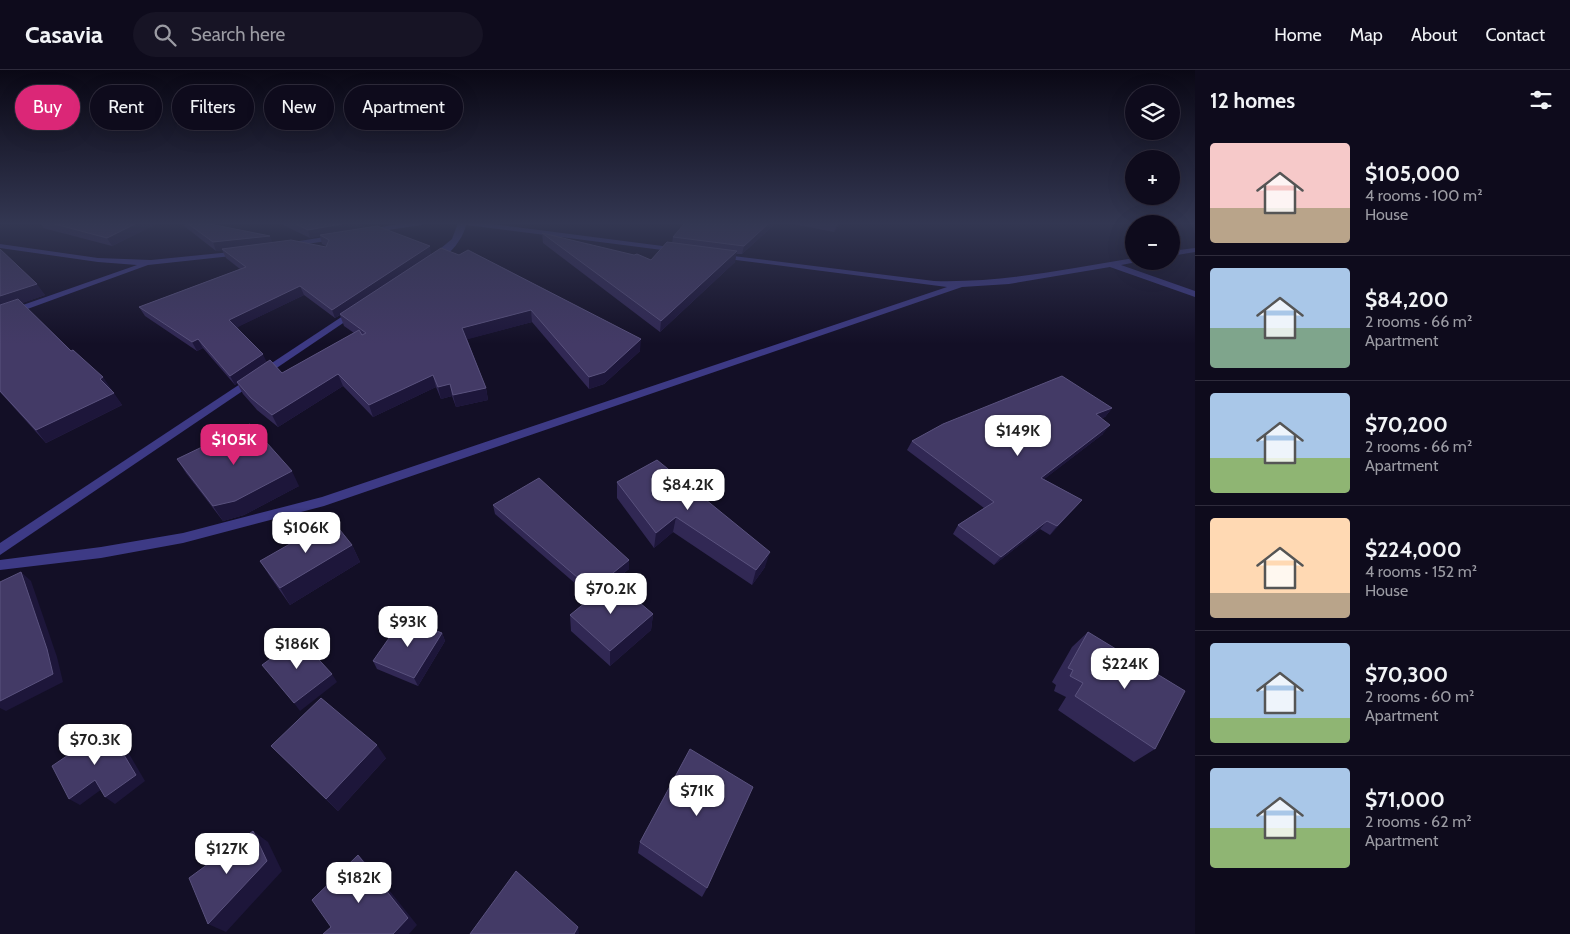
<!DOCTYPE html>
<html lang="en">
<head>
<meta charset="utf-8">
<style>
	body { margin:0; font-family:Cabin,sans-serif; background:#171425; color:#f1f3f6; height:100vh; display:flex; flex-direction:column; font-size:19px; white-space:nowrap }
	* { box-sizing:border-box; margin:0 }
	p { font-size:16px; color:#9b9ba3 }
	.icon { flex:none; width:28px; height:28px; fill:none; stroke:currentColor; stroke-width:2; stroke-linecap:round; stroke-linejoin:round }
	.map { position:relative; flex:1; overflow:hidden }
	.drawer { display:flex; flex-direction:column; background:#0e0b1c; width:375px }
	.drawer>* { flex:none }
	.banner { position:absolute; left:15px; top:15px; width:475px; height:45px; display:flex; gap:10px }
	.fabs { position:absolute; left:1125px; top:15px; display:grid; gap:10px }
	.fabs a { display:grid; place-items:center; width:55px; height:55px; border-radius:50%; background:#0e0b1c; box-shadow:0 5px 20px #0002,0 0 0 1px #2e2b3b; font-size:25px }
	.price { position:absolute; translate:-50% -42px; padding:0 11px; border-radius:10px; background:#fff; color:#222; font-size:16px; line-height:32px; filter:drop-shadow(0 1px 2px #0008) }
	.price::after { content:''; position:absolute; left:50%; top:30px; width:15px; height:11px; margin-left:-8px; background:inherit; clip-path:polygon(0 0,100% 0,50% 100%) }
	.price.selected { background:#db2777; color:#fff }
	ul { padding:0; list-style:none }
	li { display:flex; align-items:center; gap:15px; height:125px; padding:0 15px }
	li+li { border-top:1px solid #2e2b3b }
	li span { display:grid; place-items:center; flex:none; width:140px; height:100px; border-radius:5px; color:#555 }
	li>.icon { margin-inline-start:auto }
	span .icon { width:60px; height:60px; fill:#fffc; stroke-width:1 }
	li b { font-size:21px }
	h2 { display:flex; justify-content:space-between; align-items:center; height:60px; padding:0 15px; font-size:21px }
	.tag { padding:0 18px; border-radius:22px; background:#0e0b1c; box-shadow:0 5px 20px #0002,0 0 0 1px #2e2b3b; font-size:18px; line-height:45px }
	.tag.selected { background:#db2777; color:#fff }
	header { display:flex; align-items:center; gap:30px; box-sizing:border-box; height:70px; padding:0 25px; background:#0e0b1c; border-bottom:1px solid #2e2b3b }
	header strong { font-size:24px }
	nav { display:flex; gap:28px; margin-inline-start:auto; font-size:18px }
	.search { width:350px; height:45px; background:#171425; display:flex; align-items:center; gap:12px; box-sizing:border-box; padding:0 18px; border-radius:28px; color:#9b9ba3; font-size:19px }
	main { display:flex; flex:1; min-height:0 }
	.map>svg:first-child { display:block }
	.lines { fill:none; stroke-linecap:round; stroke-linejoin:round }
	.minor { fill:#3d3a85; fill-rule:evenodd }
	.wall { fill:#312854; fill-rule:evenodd }
	.shaded-wall { fill:#1d163a }
	.building { fill:#433a66; stroke:#5a527e }
</style>
</head>
<body>
<header>
<strong>Casavia</strong>
<div class="search"><svg class="icon" aria-label="search" viewBox="0 0 24 24"><circle cx="10" cy="10" r="6"/><path d="M15 15l6 6"/></svg>Search here</div>
<nav><a>Home</a><a>Map</a><a>About</a><a>Contact</a></nav>
</header>
<main>
<div class="map">
<svg width="1195" height="864" viewBox="0 0 1195 864">
	<rect width="100%" height="100%" fill="#130f26"/>
	<g class="lines">
		<g class="minor">
			<path d="M406 153H425L421 155 369 163 365 161 369 159Z"/>
			<path d="M458 153H484L678 178 682 180 678 182 466 155C463 170 445 193 429 192V188L452 169Z"/>
			<path d="M337 165 341 167 340 169 287 177 283 175 287 173Z"/>
			<path d="M0 174 98 188 151 190 241 181 245 183 241 185 148 195 0 249V243L137 195 98 192 0 178Z"/>
			<path d="M1195 178V182L1171 186V181Z"/>
			<path d="M717 184 934 211C1002 213 1067 199 1134 188V191L1137 192 1121 195 1195 221V227L1110 197 1009 214 962 217 324 436 183 473 101 488 0 500V490L101 477 183 463 322 427 947 217 720 188H717Z"/>
			<path d="M355 238 358 239V243L0 485V473Z"/>
		</g>
	</g>
	<g class="wall">
		<path d="M40 153H158L112 176 43 158Z"/>
		<path d="M182 153H205L273 173 326 177V176L322 174 320 166 310 168 279 153H363L364 158 431 184 640 281 604 314 589 319 532 252 467 269 486 318 488 330 456 337 452 326 441 329 436 317 373 347 343 316 278 357 257 340 243 324 237 313 235 315 203 278 197 281 145 246 139 237 240 199 226 188 222 180 216 181 184 156ZM304 225 335 248 340 245 344 256 354 263 282 303 267 292 237 257Z"/>
		<path d="M692 153H776L742 184H736L735 192 660 262 543 173 542 163 651 190 672 173 673 167Z"/>
		<path d="M788 153H840L834 162Z"/>
		<path d="M0 179 45 225 22 233 112 320H111L122 335 46 373 0 322Z"/>
		<path d="M1112 338 1105 347 1101 348 1103 364 1044 409 1082 430 1050 465 1040 459 994 495 953 464 958 455 984 438 907 380 912 371Z"/>
		<path d="M177 389 299 416 244 445 223 451 186 403Z"/>
		<path d="M617 412 765 497 752 515 673 462 654 478 617 428Z"/>
		<path d="M493 435 629 499 614 511 653 544 651 560 610 596 571 561 570 545 592 528 495 444Z"/>
		<path d="M352 475 360 492 290 535 271 508 260 491Z"/>
		<path d="M1088 562 1155 679 1134 692 1058 640 1066 627 1054 621 1056 615 1052 612 1072 577Z"/>
		<path d="M442 563 445 571 418 616 377 599 373 591Z"/>
		<path d="M271 676 386 688 338 741Z"/>
		<path d="M640 772 707 818 702 827 638 783Z"/>
	</g>
	<g class="shaded-wall">
		<path d="M137 153H158L112 176 107 168Z"/>
		<path d="M347 153H363L364 159 320 165V166L310 168 308 160Z"/>
		<path d="M769 153H776L742 184 744 176Z"/>
		<path d="M837 153H840L834 162 837 154Z"/>
		<path d="M270 166 273 174 216 181 213 172Z"/>
		<path d="M430 176 431 184 335 248 332 240Z"/>
		<path d="M737 181 735 192 660 262 661 251Z"/>
		<path d="M37 214 45 225 0 241V226Z"/>
		<path d="M300 216 304 225 234 259 229 250Z"/>
		<path d="M531 240 532 252 465 270 462 258Z"/>
		<path d="M198 269 203 278 197 281 192 272Z"/>
		<path d="M641 269 640 281 604 314 589 319V307Z"/>
		<path d="M263 284 267 293 235 315 230 306Z"/>
		<path d="M338 304 343 316 278 357 272 345Z"/>
		<path d="M433 305 436 317 373 347 369 335Z"/>
		<path d="M103 307 112 320 109 321 100 309Z"/>
		<path d="M450 314 452 326 441 329 438 317Z"/>
		<path d="M486 318 488 330 456 337 453 325Z"/>
		<path d="M114 323 122 335 46 373 36 360Z"/>
		<path d="M1112 338 1105 347 1089 353 1096 344Z"/>
		<path d="M1110 355 1103 364 1034 417 1041 408Z"/>
		<path d="M292 401 299 416 244 445 223 451 213 436Z"/>
		<path d="M1082 430 1074 439 1050 465 1057 456Z"/>
		<path d="M676 447 673 462 654 478 656 463Z"/>
		<path d="M1047 451 1040 459 994 495 1001 487Z"/>
		<path d="M352 475 360 492 290 535 280 518Z"/>
		<path d="M770 482 765 497 752 515 756 500Z"/>
		<path d="M629 490V499L592 528V520Z"/>
		<path d="M21 502 31 511 57 587 63 612 6 641 0 638V631Z"/>
		<path d="M653 544 651 560 610 596V581Z"/>
		<path d="M442 563 445 571 418 616 414 608Z"/>
		<path d="M332 604 337 612 300 641 294 633Z"/>
		<path d="M108 658 118 665 145 711 115 734 105 727Z"/>
		<path d="M377 675 386 688 338 741 326 729Z"/>
		<path d="M95 710 106 716 80 735 69 729Z"/>
		<path d="M253 761 268 772 282 801 226 862 208 854Z"/>
		<path d="M358 785 369 795 417 855 409 864H393Z"/>
		<path d="M578 857 579 864H574Z"/>
	</g>
	<g class="building">
		<path d="M51 153H137L107 168Z"/>
		<path d="M187 153H205L270 166 213 172Z"/>
		<path d="M294 153H347L308 160Z"/>
		<path d="M685 153H769L744 176 673 167Z"/>
		<path d="M377 156 430 176 332 240 300 216 229 250 263 284 230 306 198 269 192 272 139 237 246 197 222 179 291 170 326 177 329 170 320 165Z"/>
		<path d="M542 163 634 185 637 184 651 190 667 172 737 181 661 251Z"/>
		<path d="M441 178 459 185 468 180 641 269 605 302 589 307 531 240 462 258 486 318 453 325 450 314 438 317 433 305 369 335 338 304 272 345 251 328 237 312 270 290 282 303 359 260 362 265 366 263 340 244Z"/>
		<path d="M0 179 37 214 0 226Z"/>
		<path d="M18 229 71 281 73 280 103 307 100 309 114 323 36 360 0 321V235Z"/>
		<path d="M1062 306 1112 338 1096 344 1110 355 1041 408 1082 430 1057 456 1047 451 1001 487 958 455 994 432 912 371 943 354Z"/>
		<path d="M250 354 292 401 235 431 213 436 177 389Z"/>
		<path d="M657 390 770 482 756 500 676 447 656 463 617 412Z"/>
		<path d="M539 408 629 490 592 520 493 435Z"/>
		<path d="M332 450 352 475 280 518 260 491Z"/>
		<path d="M21 502 47 579 53 604 0 631V512Z"/>
		<path d="M613 510 653 544 610 581 570 545Z"/>
		<path d="M403 548 442 563 414 608 373 591Z"/>
		<path d="M1088 562 1185 621 1155 679 1075 626 1083 613 1070 606 1073 600 1068 598Z"/>
		<path d="M299 568 332 604 294 633 262 595Z"/>
		<path d="M321 628 377 675 326 729 271 676Z"/>
		<path d="M108 658 136 705 105 727 95 710 69 729 52 696Z"/>
		<path d="M690 679 753 717 707 818 640 772Z"/>
		<path d="M253 761 267 791 208 854 189 808Z"/>
		<path d="M358 785 408 848 393 864H323L331 857 312 830Z"/>
		<path d="M516 801 578 857 574 864H470Z"/>
	</g>
	<linearGradient id="sky" x2="0" y2="1"><stop stop-color="#0a0815"/><stop offset="0.56" stop-color="#333752"/><stop offset="1" stop-color="#333752" stop-opacity="0"/></linearGradient>
	<rect width="1195" height="274" fill="url(#sky)"/>
</svg>
<div class="fabs">
<a><svg class="icon" aria-label="layers" viewBox="0 0 24 24"><path d="M12 4l9 5-9 5-9-5zM3 14l9 5 9-5"/></svg></a>
<a>+</a>
<a>−</a>
</div>
<b class="price" style="left:1018px;top:387px">$149K</b>
<b class="price selected" style="left:234px;top:396px">$105K</b>
<b class="price" style="left:688px;top:441px">$84.2K</b>
<b class="price" style="left:306px;top:484px">$106K</b>
<b class="price" style="left:611px;top:545px">$70.2K</b>
<b class="price" style="left:408px;top:578px">$93K</b>
<b class="price" style="left:297px;top:600px">$186K</b>
<b class="price" style="left:1125px;top:620px">$224K</b>
<b class="price" style="left:95px;top:696px">$70.3K</b>
<b class="price" style="left:697px;top:747px">$71K</b>
<b class="price" style="left:227px;top:805px">$127K</b>
<b class="price" style="left:359px;top:834px">$182K</b>
<div class="banner">
<a class="tag selected">Buy</a>
<a class="tag">Rent</a>
<a class="tag">Filters</a>
<a class="tag">New</a>
<a class="tag">Apartment</a>
</div>
</div>
<section class="drawer">
<h2>12 homes<svg class="icon" aria-label="filters" viewBox="0 0 24 24"><path d="M4 7h16M4 17h16"/><circle cx="9" cy="7" r="2"/><circle cx="15" cy="17" r="2"/></svg></h2>
<ul>
<li><span style="background:linear-gradient(#f6c9c9 65%,#b9a48a 0)"><svg class="icon" aria-label="home" viewBox="0 0 24 24"><path d="M3 11l9-7 9 7M6 9v11h12V9"/></svg></span><div><b>$105,000</b><p>4 rooms · 100 m²</p><p>House</p></div></li>
<li><span style="background:linear-gradient(#a9c7e8 60%,#7fa58c 0)"><svg class="icon" aria-label="home" viewBox="0 0 24 24"><path d="M3 11l9-7 9 7M6 9v11h12V9"/></svg></span><div><b>$84,200</b><p>2 rooms · 66 m²</p><p>Apartment</p></div></li>
<li><span style="background:linear-gradient(#a9c7e8 65%,#8fb573 0)"><svg class="icon" aria-label="home" viewBox="0 0 24 24"><path d="M3 11l9-7 9 7M6 9v11h12V9"/></svg></span><div><b>$70,200</b><p>2 rooms · 66 m²</p><p>Apartment</p></div></li>
<li><span style="background:linear-gradient(#ffd9b3 75%,#b9a48a 0)"><svg class="icon" aria-label="home" viewBox="0 0 24 24"><path d="M3 11l9-7 9 7M6 9v11h12V9"/></svg></span><div><b>$224,000</b><p>4 rooms · 152 m²</p><p>House</p></div></li>
<li><span style="background:linear-gradient(#a9c7e8 75%,#8fb573 0)"><svg class="icon" aria-label="home" viewBox="0 0 24 24"><path d="M3 11l9-7 9 7M6 9v11h12V9"/></svg></span><div><b>$70,300</b><p>2 rooms · 60 m²</p><p>Apartment</p></div></li>
<li><span style="background:linear-gradient(#a9c7e8 60%,#8fb573 0)"><svg class="icon" aria-label="home" viewBox="0 0 24 24"><path d="M3 11l9-7 9 7M6 9v11h12V9"/></svg></span><div><b>$71,000</b><p>2 rooms · 62 m²</p><p>Apartment</p></div></li>
</ul>
</section>
</main>
</body>
</html>
